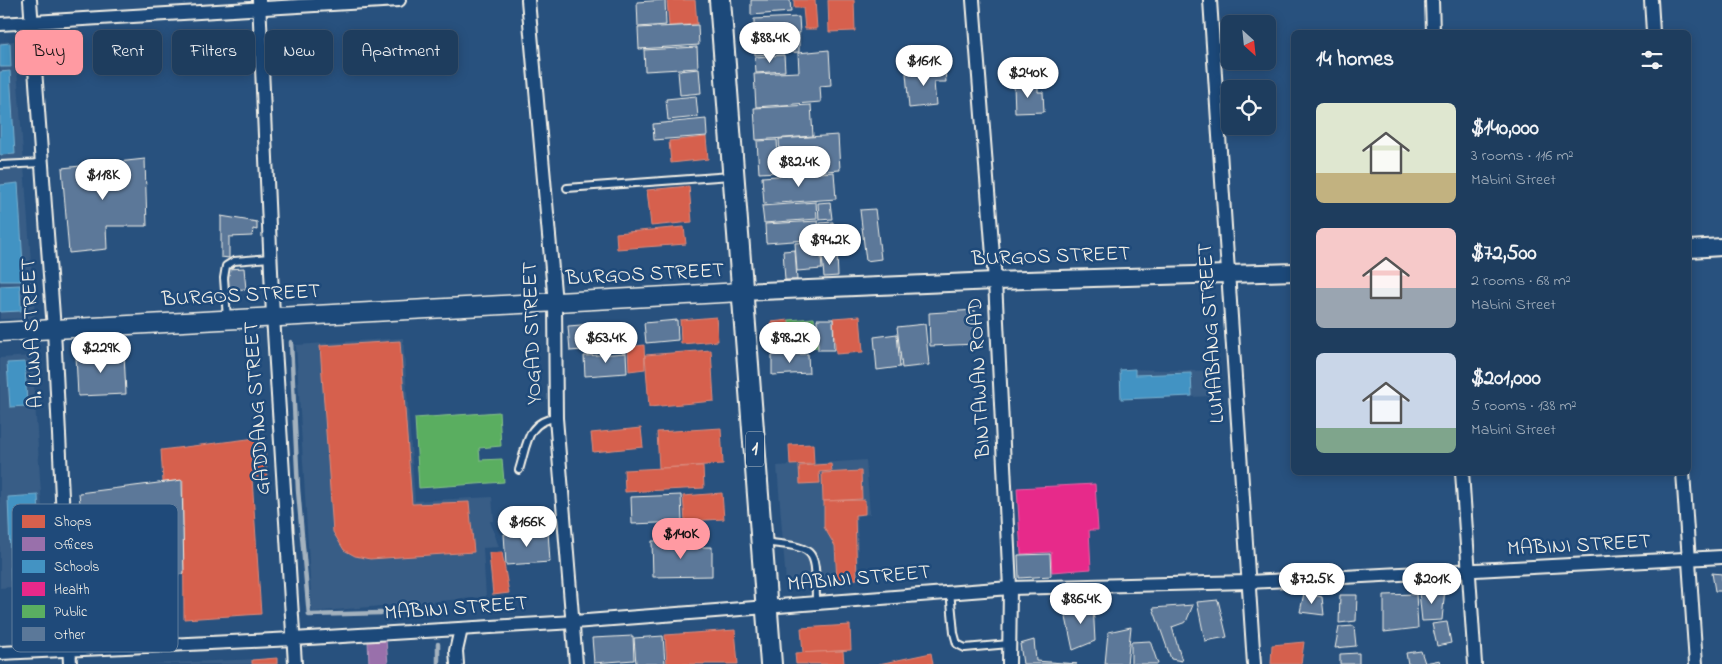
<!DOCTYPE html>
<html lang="en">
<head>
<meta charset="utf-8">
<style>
	body { margin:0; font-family:"Indie Flower",sans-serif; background:#264464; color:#f1f3f6; height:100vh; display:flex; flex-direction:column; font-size:19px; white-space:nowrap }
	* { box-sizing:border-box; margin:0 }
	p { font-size:16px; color:#a1aebc }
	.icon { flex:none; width:28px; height:28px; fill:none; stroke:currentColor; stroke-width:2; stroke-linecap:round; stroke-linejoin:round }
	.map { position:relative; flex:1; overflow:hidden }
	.drawer { position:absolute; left:1291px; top:30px; width:400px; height:445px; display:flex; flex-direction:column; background:#1e3d5e; border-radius:8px; box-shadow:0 2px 12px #0003,0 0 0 1px #3c5673 }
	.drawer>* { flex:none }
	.top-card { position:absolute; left:15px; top:30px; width:475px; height:45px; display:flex; gap:10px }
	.needle { width:32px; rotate:153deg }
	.fabs { position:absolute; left:1221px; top:15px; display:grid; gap:10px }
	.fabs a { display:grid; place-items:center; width:55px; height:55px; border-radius:8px; background:#1e3d5e; box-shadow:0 2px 12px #0003,0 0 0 1px #3c5673; font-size:25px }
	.price { position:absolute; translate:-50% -42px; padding:0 11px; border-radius:18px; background:#fff; color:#222; font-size:16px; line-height:32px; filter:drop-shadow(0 1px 2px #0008) }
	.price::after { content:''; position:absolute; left:50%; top:30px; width:15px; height:11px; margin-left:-8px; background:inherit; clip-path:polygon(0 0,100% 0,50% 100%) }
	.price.active { background:#ff9aa2; color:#111 }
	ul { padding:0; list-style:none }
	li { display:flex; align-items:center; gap:15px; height:125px; padding:0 25px }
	li span { display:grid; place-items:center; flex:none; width:140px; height:100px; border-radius:8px; color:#555 }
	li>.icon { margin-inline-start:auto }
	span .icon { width:60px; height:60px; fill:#fffc; stroke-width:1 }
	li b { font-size:21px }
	h2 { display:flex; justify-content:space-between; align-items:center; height:60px; padding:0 25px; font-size:21px }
	.tag { padding:0 18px; border-radius:8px; background:#1e3d5e; box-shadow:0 2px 12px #0003,0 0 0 1px #3c5673; font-size:18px; line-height:45px }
	.tag.active { background:#ff9aa2; color:#111 }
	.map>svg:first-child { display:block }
	.built { fill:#375d86 }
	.shops { fill:#d6604d; stroke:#df8c7c }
	.offices { fill:#9970ab; stroke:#b497bd }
	.schools { fill:#4393c3; stroke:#78afce }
	.health { fill:#e7298a; stroke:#eb65a6 }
	.public { fill:#5aae61; stroke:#88c28a }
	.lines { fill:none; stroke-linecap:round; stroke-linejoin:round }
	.stream { stroke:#a4b2be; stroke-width:4.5 }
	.building { fill:#5b7899; stroke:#f4f1e8 }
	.service-casing { stroke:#f4f1e8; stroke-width:10 }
	.minor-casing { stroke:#f4f1e8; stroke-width:16 }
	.tertiary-casing { stroke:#f4f1e8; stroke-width:20 }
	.secondary-casing { stroke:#f4f1e8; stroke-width:21 }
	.primary-casing { stroke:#f4f1e8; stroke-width:24 }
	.service { stroke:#1f4a7a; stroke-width:6 }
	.minor { stroke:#1f4a7a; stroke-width:12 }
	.tertiary { stroke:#1f4a7a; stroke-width:16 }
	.secondary { stroke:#1f4a7a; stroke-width:18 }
	.primary { stroke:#1f4a7a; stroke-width:20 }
	.labels { text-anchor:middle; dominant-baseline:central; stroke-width:5; stroke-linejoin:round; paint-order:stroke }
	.shield { fill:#1f4a7a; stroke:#b4bfc7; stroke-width:1 }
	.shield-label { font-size:20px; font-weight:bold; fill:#f4f1e8 }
	.street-label { font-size:21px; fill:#f4f1e8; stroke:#1f4a7a }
	.key { fill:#1f4a7a; stroke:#5f7c9b; stroke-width:1 }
	.key-label { font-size:14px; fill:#f4f1e8 }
</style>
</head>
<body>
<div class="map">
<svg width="1722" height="664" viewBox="0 0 1722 664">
	<rect width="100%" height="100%" fill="#28517e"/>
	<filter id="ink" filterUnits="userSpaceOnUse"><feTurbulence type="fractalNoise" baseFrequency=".02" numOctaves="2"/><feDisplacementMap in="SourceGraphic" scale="10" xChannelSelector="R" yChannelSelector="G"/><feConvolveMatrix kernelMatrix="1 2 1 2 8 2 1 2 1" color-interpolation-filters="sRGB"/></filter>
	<g filter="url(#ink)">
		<g class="built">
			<path d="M15 41 35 318 0 319V42Z"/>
			<path d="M403 338 415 501 492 497 494 521H490L499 547 483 548 486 597 312 612 296 345Z"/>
			<path d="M32 356 47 584 0 588V358Z"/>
			<path d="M1119 369 1213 371 1214 396 1120 400Z"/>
			<path d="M866 460 870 514 857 516 859 580 786 583 777 466Z"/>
			<path d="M277 658 278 664H148Z"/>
		</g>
		<g class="shops">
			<path d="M667 0H695L697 24 669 26Z"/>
			<path d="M794 0H815L817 29H805L803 8H794Z"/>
			<path d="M828 0H854L855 31 829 32Z"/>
			<path d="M706 137 708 159 671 163 669 141Z"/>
			<path d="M689 186 692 222 651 226 647 190Z"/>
			<path d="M684 227 686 244 617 249 616 233Z"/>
			<path d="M860 316 863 352 836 354 833 318Z"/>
			<path d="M716 317 718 341 681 344 680 320Z"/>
			<path d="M789 320 792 350 774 352 771 322Z"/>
			<path d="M400 341 412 504 469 502 474 552 370 559 355 556 344 550 333 532 320 346Z"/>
			<path d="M644 345 645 369 629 371 628 347Z"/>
			<path d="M711 350 714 401 649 407 645 355Z"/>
			<path d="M641 428 643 447 593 452 591 433Z"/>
			<path d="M721 428 723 464 659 468 657 432Z"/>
			<path d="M264 437 267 478H252L261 614 184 619 183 480 163 482 161 450Z"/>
			<path d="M813 444 814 464 790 465 789 445Z"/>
			<path d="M831 464 832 471 819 472 820 483 800 484 799 466Z"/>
			<path d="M703 466 704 488 625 492 624 470Z"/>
			<path d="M861 471 862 499 823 501 822 473Z"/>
			<path d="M722 493 724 519 685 521 683 496Z"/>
			<path d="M865 500V514L855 515 857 579 837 581 835 546 824 527V501Z"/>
			<path d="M502 552 509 593 493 595 489 553Z"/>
			<path d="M850 625 851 650 803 653 801 628Z"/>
			<path d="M735 630 738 664H667L665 635Z"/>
			<path d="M1304 642 1301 664H1271L1272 645Z"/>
			<path d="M843 651 844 664H796L795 653Z"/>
			<path d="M931 653 933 664H879Z"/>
			<path d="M277 658V664H252V660Z"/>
		</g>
		<path class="offices" d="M386 640 388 664H369L368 641Z"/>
		<g class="schools">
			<path d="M10 43 11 67H0V44Z"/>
			<path d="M10 71 15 154 0 155V72Z"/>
			<path d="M18 183 24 281H0V185Z"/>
			<path d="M20 285 21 311 0 312V286Z"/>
			<path d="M25 362 27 406 10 407 7 363Z"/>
			<path d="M1135 369V375L1191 373 1192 396 1121 399 1120 370Z"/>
			<path d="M38 495 42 579 11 581 8 497Z"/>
		</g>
		<path class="health" d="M1095 484 1098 530H1089L1091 569 1052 572 1051 552 1021 554 1017 488Z"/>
		<g class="public">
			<path d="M814 318 818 347 792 350 789 320Z"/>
			<path d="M499 412 501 446 479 448 480 460 502 459 504 482 419 488 415 418Z"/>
		</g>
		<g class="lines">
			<g class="stream">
				<path d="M291 342 298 490 309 615 381 613"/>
				<path d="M438 644V664"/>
			</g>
		</g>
		<g class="building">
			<path d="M665 0 666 25 638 27 637 2Z"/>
			<path d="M751 0H790L791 12 751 15Z"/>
			<path d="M799 17 800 33 754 35V19Z"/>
			<path d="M698 25 699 45 639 49 638 28Z"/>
			<path d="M799 34V52L755 55 754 36Z"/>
			<path d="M697 47 698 68 645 71 644 50Z"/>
			<path d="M829 50 831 85 820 86 821 102 756 107 754 74 799 72 798 53Z"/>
			<path d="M784 55 785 71 756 73 755 57Z"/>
			<path d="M699 69 701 93 680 95 678 71Z"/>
			<path d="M945 69 946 82H934L936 105 909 108 906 73Z"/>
			<path d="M1038 84V92H1043L1044 112 1015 113 1014 85Z"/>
			<path d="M696 96 698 117 668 120 666 99Z"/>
			<path d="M811 105 813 136 756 140 754 108Z"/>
			<path d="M706 119 707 136 654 140 653 124Z"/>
			<path d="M838 135 840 170 781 174 779 139Z"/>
			<path d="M777 140 779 172 759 173 757 141Z"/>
			<path d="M145 159 147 226H106L107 249 69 253 62 168Z"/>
			<path d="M834 172 836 199 764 204 762 177Z"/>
			<path d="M816 202 817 219 764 223 762 206Z"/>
			<path d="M830 202 832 219 819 220 818 203Z"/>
			<path d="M875 209 881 259 866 261 860 210Z"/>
			<path d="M221 216 257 222V230L253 229 252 236 229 237V258L221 257Z"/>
			<path d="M818 221 820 239 766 243 765 224Z"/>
			<path d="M833 222 835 252 822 253 820 223Z"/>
			<path d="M820 241 822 269 797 271 795 243Z"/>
			<path d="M795 250 797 280H785L783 251Z"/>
			<path d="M837 255 838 276 824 277 822 256Z"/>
			<path d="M244 268 246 289 228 290 227 269Z"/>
			<path d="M975 310 977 344 930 346 929 313Z"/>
			<path d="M817 319H833L834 350H818Z"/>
			<path d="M677 320 678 340 646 343 644 323Z"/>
			<path d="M595 324 596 349 570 351 568 326Z"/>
			<path d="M925 324 929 365 902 368 897 327Z"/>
			<path d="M897 334 900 367 877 370 874 337Z"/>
			<path d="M124 353 126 394 78 396 76 355Z"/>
			<path d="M626 353 627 373 585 376 584 356Z"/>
			<path d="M808 354 809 373 772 375V355Z"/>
			<path d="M182 480 184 574 87 582 79 493Z"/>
			<path d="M681 495 682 522 632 524 631 497Z"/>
			<path d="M548 531 550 562 506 565 504 534Z"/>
			<path d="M682 540V547H712V576L653 577 652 541Z"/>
			<path d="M1050 554 1051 576 1019 578 1018 555Z"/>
			<path d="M1712 573 1722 574V591H1715Z"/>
			<path d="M1445 588 1442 620 1422 621 1419 592Z"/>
			<path d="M1304 593 1322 597 1324 615 1300 612Z"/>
			<path d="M1416 594 1418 628 1384 632V595Z"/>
			<path d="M1340 595H1357L1356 621 1339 623Z"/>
			<path d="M1218 600 1227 637 1205 641 1197 602Z"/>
			<path d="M1093 603 1095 641 1073 650 1064 608Z"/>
			<path d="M1193 605 1186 622 1172 627 1182 661 1171 659 1153 608Z"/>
			<path d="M1447 622 1451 643 1437 646 1432 624Z"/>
			<path d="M1354 626 1356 646 1335 648 1339 627Z"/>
			<path d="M1131 627 1127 664H1105L1108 632Z"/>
			<path d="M633 636 634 660 594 663 592 638Z"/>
			<path d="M663 636 665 664H636L634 638Z"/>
			<path d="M1034 640 1036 661 1077 664H1023L1020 644Z"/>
			<path d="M1150 641 1158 664H1131V642Z"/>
			<path d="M1421 651 1425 663 1440 660 1441 664H1408L1406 653Z"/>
			<path d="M1359 653V664H1340V654Z"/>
		</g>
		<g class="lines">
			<g class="service-casing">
				<g id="service">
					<path d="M0 165 42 163"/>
					<path d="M567 188 731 176"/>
					<path d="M227 318 224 278 226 266 234 261 270 258"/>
					<path d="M519 470C527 446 526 421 556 418"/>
					<path d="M763 542C820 548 815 548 816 604"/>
					<path d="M950 591 954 633 957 644 965 648 1009 644"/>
				</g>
			</g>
			<g class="minor-casing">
				<g id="minor">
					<path d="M30 0 54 330 70 664"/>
					<path d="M259 0 273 316 295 664"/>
					<path d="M528 0 555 303 556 418 576 664"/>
					<path d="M973 0 995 281 1010 588 1009 664"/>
					<path d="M1210 0 1254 664"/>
					<path d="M1432 0 1433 32"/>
					<path d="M1651 0 1653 32"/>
					<path d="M0 24 399 0"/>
					<path d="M1462 472 1475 664"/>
					<path d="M1683 472 1696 664"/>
					<path d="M0 653 293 639 574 622 1010 588 1248 582 1722 557"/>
					<path d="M457 664 456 651 461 629"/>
				</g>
			</g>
			<g class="tertiary-casing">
				<g id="tertiary">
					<path d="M1689 249 1722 247"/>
					<path d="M741 292 995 281 1294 272"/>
				</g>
			</g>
			<g class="secondary-casing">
				<path id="secondary" d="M0 332 741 292"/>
			</g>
			<g class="primary-casing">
				<path id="primary" d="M720 0 771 664"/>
			</g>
			<use href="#service" class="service"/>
			<use href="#minor" class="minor"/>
			<use href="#tertiary" class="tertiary"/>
			<use href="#secondary" class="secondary"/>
			<use href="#primary" class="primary"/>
		</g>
	</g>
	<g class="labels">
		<rect class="shield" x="746" y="431.5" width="18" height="35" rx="4"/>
		<g class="shield-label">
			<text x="755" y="449">1</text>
		</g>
		<g class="street-label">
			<text transform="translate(1051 257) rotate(-2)">BURGOS STREET</text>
			<text transform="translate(645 275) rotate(-3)">BURGOS STREET</text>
			<text transform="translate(241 296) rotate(-3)">BURGOS STREET</text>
			<text transform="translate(33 333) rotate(-93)">A. LUNA STREET</text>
			<text transform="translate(533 333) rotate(-92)">YOGAD STREET</text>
			<text transform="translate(1212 333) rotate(-94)">LUMABANG STREET</text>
			<text transform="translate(980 378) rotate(-93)">BINTAWAN ROAD</text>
			<text transform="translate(258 408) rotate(-94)">GADDANG STREET</text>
			<text transform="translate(1579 546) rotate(-3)">MABINI STREET</text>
			<text transform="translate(859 579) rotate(-5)">MABINI STREET</text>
			<text transform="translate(456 609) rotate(-4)">MABINI STREET</text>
		</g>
	</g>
	<rect x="12" y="504" width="166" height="148" rx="8" class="key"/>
	<rect x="22" y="515" width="23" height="13" fill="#d6604d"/>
	<rect x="22" y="537" width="23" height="14" fill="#9970ab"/>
	<rect x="22" y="560" width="23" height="13" fill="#4393c3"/>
	<rect x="22" y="582" width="23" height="14" fill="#e7298a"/>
	<rect x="22" y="605" width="23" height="13" fill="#5aae61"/>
	<rect x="22" y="627" width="23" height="14" fill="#5b7899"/>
	<g class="key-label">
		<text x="54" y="526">Shops</text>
		<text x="54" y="549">Offices</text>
		<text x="54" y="571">Schools</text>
		<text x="54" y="594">Health</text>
		<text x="54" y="616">Public</text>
		<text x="54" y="639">Other</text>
	</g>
</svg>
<div class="fabs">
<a><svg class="needle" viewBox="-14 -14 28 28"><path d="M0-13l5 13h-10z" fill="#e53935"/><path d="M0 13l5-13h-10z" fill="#a1aebc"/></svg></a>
<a><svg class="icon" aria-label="locate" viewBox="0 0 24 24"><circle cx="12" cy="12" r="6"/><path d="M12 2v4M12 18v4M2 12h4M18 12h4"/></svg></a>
</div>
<b class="price" style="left:770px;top:64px">$88.4K</b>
<b class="price" style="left:924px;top:87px">$161K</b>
<b class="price" style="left:1028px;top:99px">$240K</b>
<b class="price" style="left:799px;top:188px">$82.4K</b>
<b class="price" style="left:103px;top:201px">$118K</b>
<b class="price" style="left:830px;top:266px">$94.2K</b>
<b class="price" style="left:606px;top:364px">$63.4K</b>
<b class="price" style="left:790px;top:364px">$98.2K</b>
<b class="price" style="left:101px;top:374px">$229K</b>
<b class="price" style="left:527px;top:548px">$166K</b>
<b class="price active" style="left:681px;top:560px">$140K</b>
<b class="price" style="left:1312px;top:605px">$72.5K</b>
<b class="price" style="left:1432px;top:605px">$201K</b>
<b class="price" style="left:1081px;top:625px">$86.4K</b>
<div class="top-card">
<a class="tag active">Buy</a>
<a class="tag">Rent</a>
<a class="tag">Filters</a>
<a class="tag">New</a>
<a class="tag">Apartment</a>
</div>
<section class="drawer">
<h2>14 homes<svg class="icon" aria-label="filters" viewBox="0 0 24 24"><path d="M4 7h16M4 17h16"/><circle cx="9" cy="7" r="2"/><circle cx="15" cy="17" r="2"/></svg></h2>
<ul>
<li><span style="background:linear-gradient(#dfe7d0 70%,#c2b280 0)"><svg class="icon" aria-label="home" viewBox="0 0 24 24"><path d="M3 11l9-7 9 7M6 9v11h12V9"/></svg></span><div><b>$140,000</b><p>3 rooms · 116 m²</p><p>Mabini Street</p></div></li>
<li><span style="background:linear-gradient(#f6c9c9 60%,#9aa5b1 0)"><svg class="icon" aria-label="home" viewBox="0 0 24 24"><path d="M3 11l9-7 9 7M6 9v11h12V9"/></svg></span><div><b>$72,500</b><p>2 rooms · 68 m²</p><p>Mabini Street</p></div></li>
<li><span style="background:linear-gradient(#c9d6e8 75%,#7fa58c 0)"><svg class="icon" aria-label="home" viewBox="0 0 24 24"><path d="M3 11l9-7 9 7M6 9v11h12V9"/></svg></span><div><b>$201,000</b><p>5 rooms · 138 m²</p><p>Mabini Street</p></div></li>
</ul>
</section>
</div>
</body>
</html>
